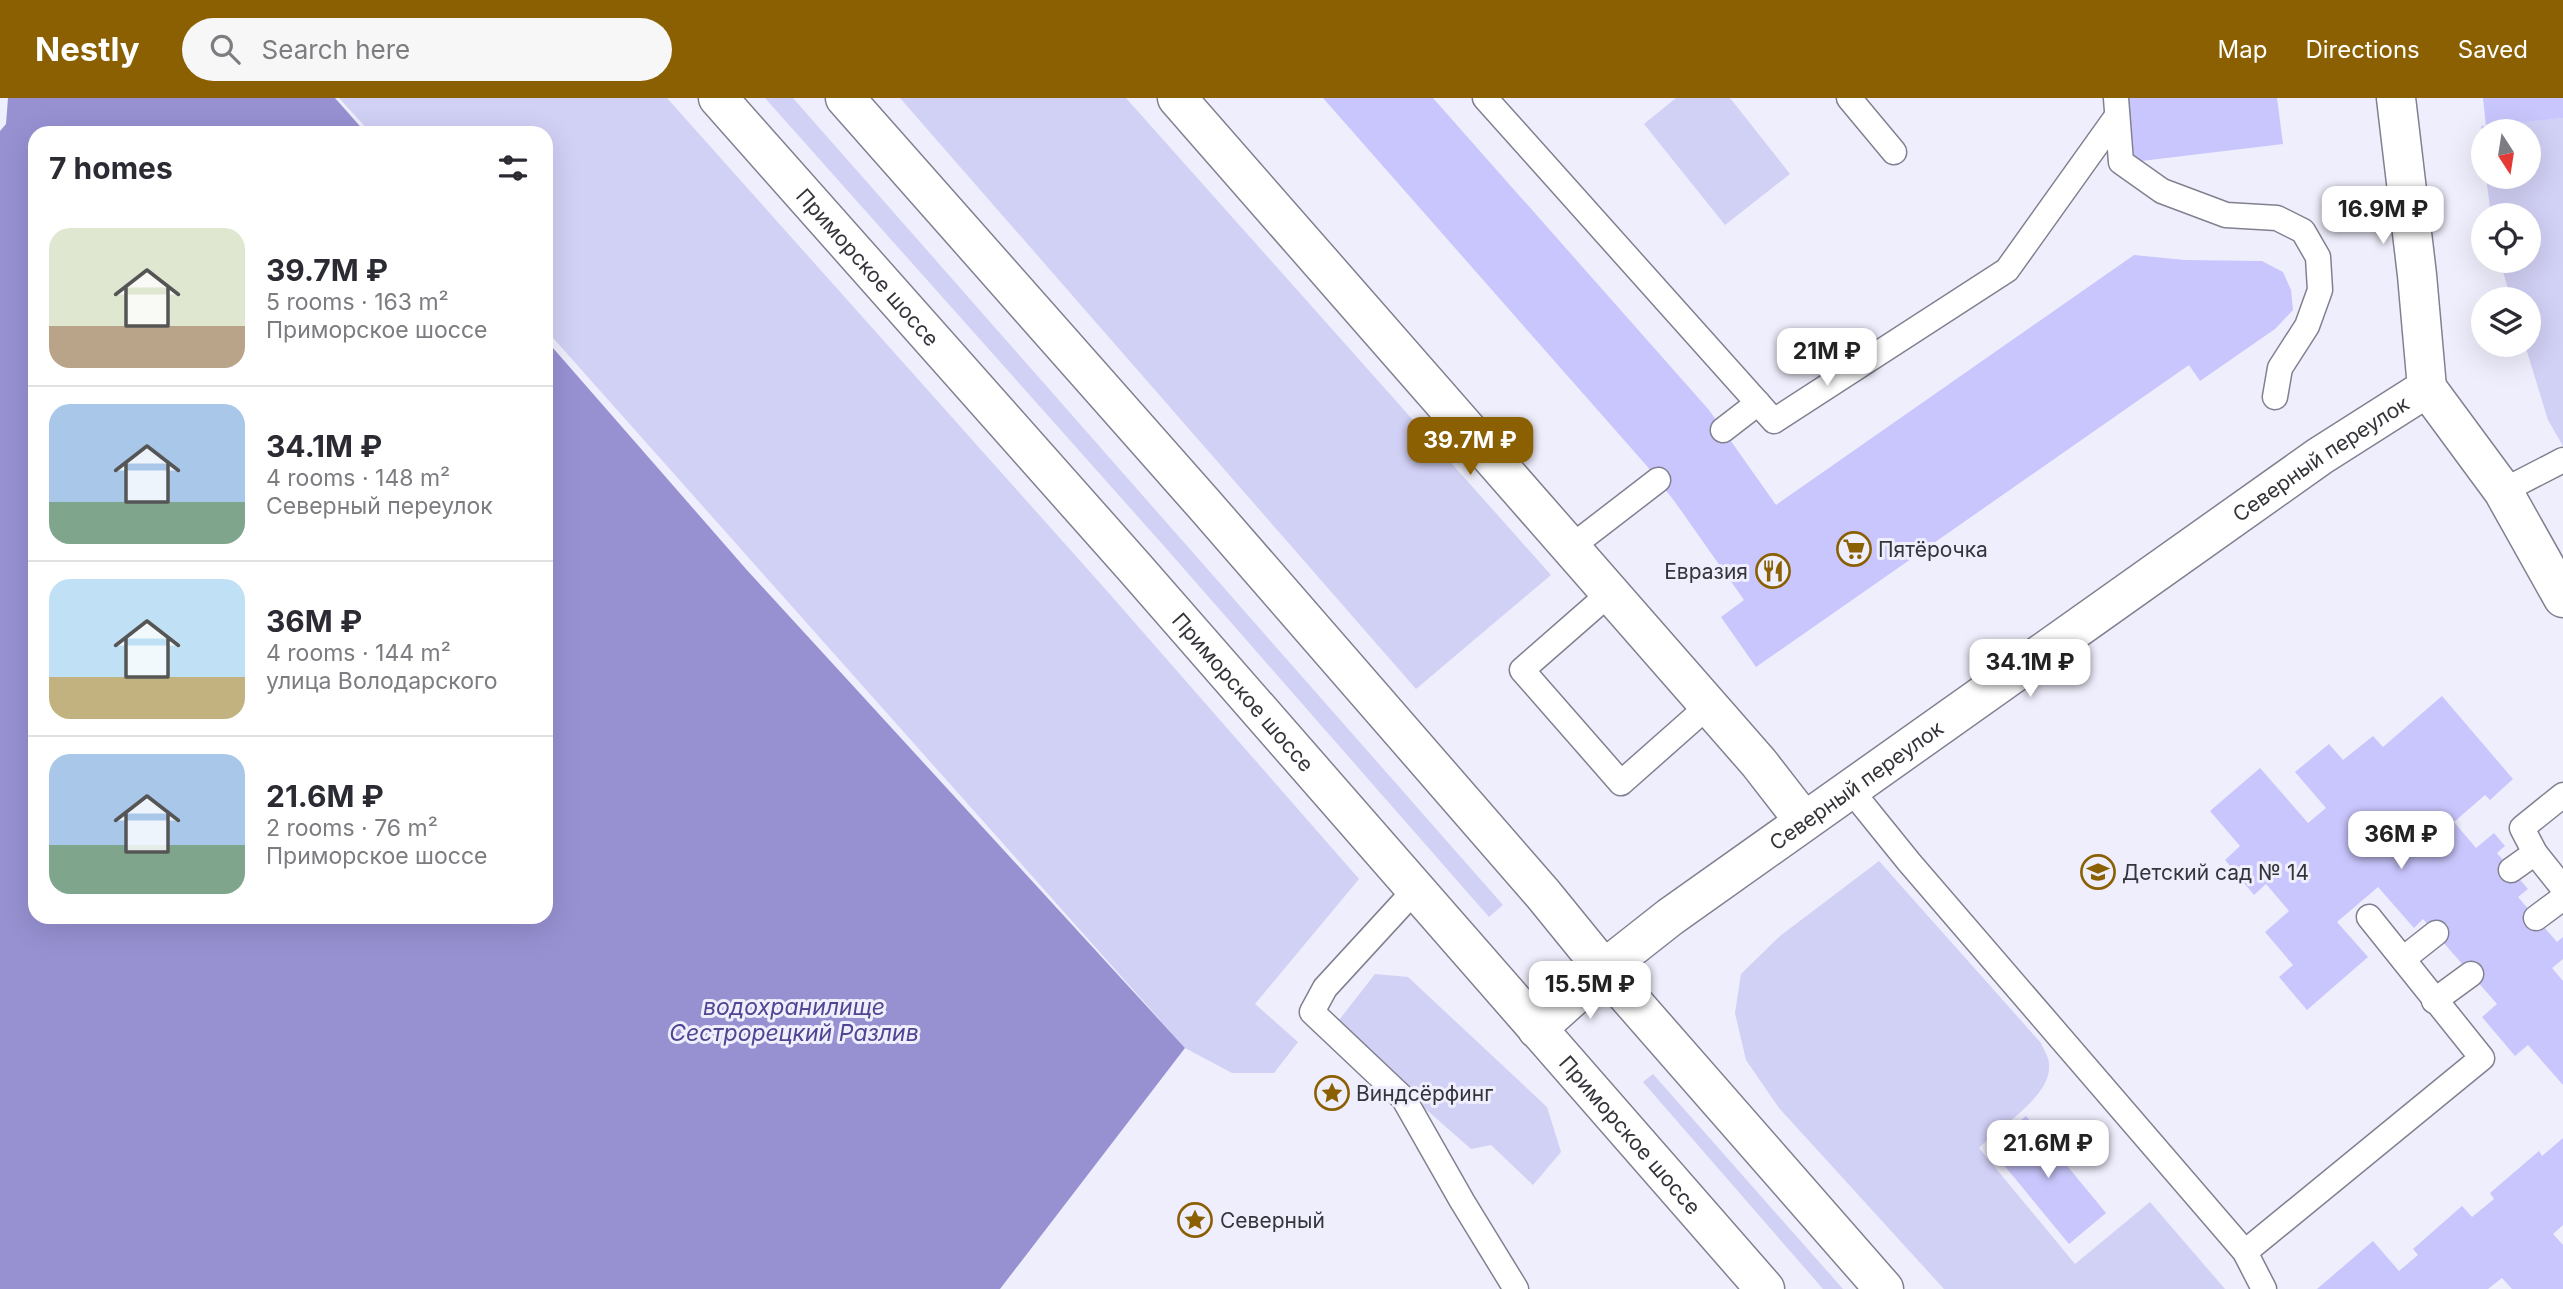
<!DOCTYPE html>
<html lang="en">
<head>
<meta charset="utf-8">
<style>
	body { margin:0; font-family:Inter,sans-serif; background:#f7f7f7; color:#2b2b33; height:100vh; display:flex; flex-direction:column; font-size:26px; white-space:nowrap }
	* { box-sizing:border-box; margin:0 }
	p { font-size:23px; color:#7c7c81 }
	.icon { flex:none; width:38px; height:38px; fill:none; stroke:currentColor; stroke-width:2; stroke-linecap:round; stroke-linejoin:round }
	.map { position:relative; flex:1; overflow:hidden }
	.sheet { position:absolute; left:28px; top:28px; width:525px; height:798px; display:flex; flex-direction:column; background:#fff; border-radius:21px; box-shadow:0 7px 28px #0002 }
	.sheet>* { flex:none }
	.needle { width:46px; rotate:168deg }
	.controls { position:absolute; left:2471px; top:21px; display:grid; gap:14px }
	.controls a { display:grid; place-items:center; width:70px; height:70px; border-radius:50%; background:#fff; box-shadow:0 7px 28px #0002; font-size:35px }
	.price { position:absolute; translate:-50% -60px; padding:0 16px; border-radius:14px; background:#fff; color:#222; font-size:23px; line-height:46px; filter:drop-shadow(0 2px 4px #0008) }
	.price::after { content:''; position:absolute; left:50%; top:42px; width:21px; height:16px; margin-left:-10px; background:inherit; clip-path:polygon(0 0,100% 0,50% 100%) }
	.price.current { background:#8b6003; color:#fff }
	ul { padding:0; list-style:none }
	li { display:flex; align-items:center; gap:21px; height:175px; padding:0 21px }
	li+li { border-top:2px solid #e1e1e2 }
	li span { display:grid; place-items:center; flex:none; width:196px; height:140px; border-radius:21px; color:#555 }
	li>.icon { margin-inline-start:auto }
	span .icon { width:84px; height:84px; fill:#fffc; stroke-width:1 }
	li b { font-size:30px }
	h2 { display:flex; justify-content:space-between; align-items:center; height:84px; padding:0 21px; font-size:30px }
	header { display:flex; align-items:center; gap:42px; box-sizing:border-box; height:98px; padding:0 35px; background:#8b6003; color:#fff }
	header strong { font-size:33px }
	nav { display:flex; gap:38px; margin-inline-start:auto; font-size:24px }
	.search { width:490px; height:63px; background:#f7f7f7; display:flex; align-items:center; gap:18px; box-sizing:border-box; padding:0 24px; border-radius:38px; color:#7c7c81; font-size:26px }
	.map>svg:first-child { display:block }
	.green { fill:#d1d0f5 }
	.water { fill:#9791d2 }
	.building { fill:#c9c6fd }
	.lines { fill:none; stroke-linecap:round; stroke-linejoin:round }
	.lane-casing { stroke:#818090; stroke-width:27 }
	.street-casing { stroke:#818090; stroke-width:41 }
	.secondary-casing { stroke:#818090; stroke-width:41 }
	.highway-casing { stroke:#818090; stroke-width:41 }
	.lane { stroke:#fff; stroke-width:24 }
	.street { stroke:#fff; stroke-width:38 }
	.secondary { stroke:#fff; stroke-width:38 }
	.highway { stroke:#fff; stroke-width:38 }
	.labels { text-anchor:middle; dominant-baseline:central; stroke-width:6; stroke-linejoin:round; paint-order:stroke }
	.street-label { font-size:21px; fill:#34343b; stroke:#efeefc }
	.poi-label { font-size:21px; fill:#34343b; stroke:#efeefc; text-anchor:start }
	.water-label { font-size:23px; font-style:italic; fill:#504493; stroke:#efeefc }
</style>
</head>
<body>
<header>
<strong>Nestly</strong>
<div class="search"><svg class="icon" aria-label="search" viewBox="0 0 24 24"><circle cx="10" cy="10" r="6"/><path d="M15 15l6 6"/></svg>Search here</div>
<nav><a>Map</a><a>Directions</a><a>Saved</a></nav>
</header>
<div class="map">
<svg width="2563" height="1191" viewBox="0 0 2563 1191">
	<rect width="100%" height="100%" fill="#efeefc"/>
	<g class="green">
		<path d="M339 0H667L1107 493 1359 781 1255 906 1298 944 1274 975H1232L1185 950 546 232V35H371Z"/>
		<path d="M765 0H793L1503 807 1489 819 1164 448Z"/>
		<path d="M900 0H1126L1551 477 1416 591Z"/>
		<path d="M1676 0H1730L1790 76 1725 127 1644 26Z"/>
		<path d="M2563 20V348L2548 322 2525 247H2529V201H2511L2500 163H2529V117H2491L2486 79H2529V33H2483V52L2481 28Z"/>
		<path d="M1879 763 2041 945C2043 951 2049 959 2049 966 2052 999 1999 1028 1979 1050L2075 1166 2150 1104 2225 1191H1944L1779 1010 1746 962 1735 915 1741 876 1780 838Z"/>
		<path d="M1375 876 1408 879 1547 1009 1561 1054 1533 1087 1491 1047 1471 1051 1421 1007 1339 922Z"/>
		<path d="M1653 976 1843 1191H1823L1643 984Z"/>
	</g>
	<path class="water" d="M8 0H335L366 35H35V819H546V242L746 471 1185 950 1000 1191H0V33L6 26Z"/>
	<g class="building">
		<path d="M1323 0H1433L1709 312 1776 407 2134 157 2185 162 2262 163 2283 174 2291 192 2293 212 2275 231 2200 283 2189 267 1756 569 1721 519 1744 502 1675 404 1646 367Z"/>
		<path d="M2126 0H2277L2283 46 2133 64Z"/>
		<path d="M2483 0H2563V20L2486 28Z"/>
		<path d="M2442 598 2513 681 2490 702 2485 697 2454 724 2476 750 2494 735 2505 748 2497 755 2528 791 2518 799 2557 844 2563 839V861L2552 870 2563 883V987L2528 947 2515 958 2482 919 2497 906 2423 821 2414 830 2378 789 2337 824 2368 859 2307 912 2279 879 2293 867 2265 834 2289 813 2266 786 2254 797 2225 762 2240 748 2210 713 2260 670 2308 725 2326 710 2295 674 2329 646 2343 662 2373 638 2383 649Z"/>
		<path d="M2026 1018 2106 1115 2069 1146 1989 1049Z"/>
		<path d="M2563 1040V1127L2553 1136 2563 1147V1191H2512L2502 1180 2488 1191H2317L2373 1143 2399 1173 2418 1157 2413 1151 2462 1108 2472 1119 2494 1101 2490 1095 2539 1053 2542 1058Z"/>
	</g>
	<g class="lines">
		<g class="lane-casing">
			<g id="lane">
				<path d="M1485 0 1774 323 2007 172 2117 18"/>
				<path d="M1849 0 1894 54"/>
				<path d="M2116 0 2121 64 2162 93 2226 117 2277 120 2303 133 2318 159 2320 192 2307 228 2280 270 2275 299"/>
				<path d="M1723 332 1758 305"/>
				<path d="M2503 393 2563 362"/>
				<path d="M1571 449 1658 382"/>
				<path d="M1610 495 1522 572 1621 685 1708 608"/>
				<path d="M1850 691 1909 764 2245 1154 2264 1191"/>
				<path d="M2563 697 2522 730 2535 755 2563 790"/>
				<path d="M2511 772 2535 755"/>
				<path d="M1415 792 1325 890 1312 914 1404 1001 1462 1103 1516 1191"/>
				<path d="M2536 820 2563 800"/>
				<path d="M2403 861 2436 835"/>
				<path d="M2434 903 2471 876"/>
				<path d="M2245 1154 2482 960 2369 819"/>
			</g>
		</g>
		<g class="street-casing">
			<g id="street">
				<path d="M1177 0 1759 665 1804 723"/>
				<path d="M2427 290 2503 393 2563 500"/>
			</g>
		</g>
		<g class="secondary-casing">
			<g id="secondary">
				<path id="s1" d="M1537 931 1604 871 1670 819 2320 358 2427 290 2417 177 2396 0"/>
			</g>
		</g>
		<g class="highway-casing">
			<g id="highway">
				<path id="s2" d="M718 0 1135 470 1765 1191"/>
				<path d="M845 0 1203 405 1543 796 1604 871 1884 1191"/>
			</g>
		</g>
		<use href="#lane" class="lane"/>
		<use href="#street" class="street"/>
		<use href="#secondary" class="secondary"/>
		<use href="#highway" class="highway"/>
	</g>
	<defs>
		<g id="supermarket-ring" transform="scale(1.75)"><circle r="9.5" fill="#efeefc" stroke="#8b6003" stroke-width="1.5"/><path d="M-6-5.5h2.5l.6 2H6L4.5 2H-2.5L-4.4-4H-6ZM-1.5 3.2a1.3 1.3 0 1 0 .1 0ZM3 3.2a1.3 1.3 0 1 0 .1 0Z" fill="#8b6003"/></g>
		<g id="restaurant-ring" transform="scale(1.75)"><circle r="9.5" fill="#efeefc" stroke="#8b6003" stroke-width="1.5"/><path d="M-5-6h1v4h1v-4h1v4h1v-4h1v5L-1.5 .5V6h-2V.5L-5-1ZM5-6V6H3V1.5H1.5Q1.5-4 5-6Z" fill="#8b6003"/></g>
		<g id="school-ring" transform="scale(1.75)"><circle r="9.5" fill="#efeefc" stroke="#8b6003" stroke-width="1.5"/><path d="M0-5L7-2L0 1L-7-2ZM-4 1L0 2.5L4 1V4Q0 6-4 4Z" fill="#8b6003"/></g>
		<g id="sight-ring" transform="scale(1.75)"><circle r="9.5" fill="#efeefc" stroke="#8b6003" stroke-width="1.5"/><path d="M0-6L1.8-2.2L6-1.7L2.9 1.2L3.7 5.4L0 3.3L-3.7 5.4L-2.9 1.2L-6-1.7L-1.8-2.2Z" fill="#8b6003"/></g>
	</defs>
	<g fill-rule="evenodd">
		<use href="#supermarket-ring" x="1854" y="451"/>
		<use href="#restaurant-ring" x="1773" y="473"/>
		<use href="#school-ring" x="2098" y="774"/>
		<use href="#sight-ring" x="1332" y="995"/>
		<use href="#sight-ring" x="1195" y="1122"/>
	</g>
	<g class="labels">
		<g class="street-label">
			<text stroke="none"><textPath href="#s2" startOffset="226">Приморское шоссе</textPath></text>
			<text stroke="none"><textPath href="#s1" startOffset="970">Северный переулок</textPath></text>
			<text stroke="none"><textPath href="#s2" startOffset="793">Приморское шоссе</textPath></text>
			<text stroke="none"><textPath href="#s1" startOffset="402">Северный переулок</textPath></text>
			<text stroke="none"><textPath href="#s2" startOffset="1381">Приморское шоссе</textPath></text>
		</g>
		<g class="poi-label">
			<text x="1878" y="451">Пятёрочка</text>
			<text x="1748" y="473" text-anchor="end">Евразия</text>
			<text x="2122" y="774">Детский сад № 14</text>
			<text x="1356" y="995">Виндсёрфинг</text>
			<text x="1220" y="1122">Северный</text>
		</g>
		<g class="water-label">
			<text x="794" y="909">водохранилище<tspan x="794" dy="26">Сестрорецкий Разлив</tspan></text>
		</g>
	</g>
</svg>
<div class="controls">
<a><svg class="needle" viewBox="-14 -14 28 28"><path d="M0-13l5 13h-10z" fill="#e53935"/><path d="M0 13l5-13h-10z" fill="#7c7c81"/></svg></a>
<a><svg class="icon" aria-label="locate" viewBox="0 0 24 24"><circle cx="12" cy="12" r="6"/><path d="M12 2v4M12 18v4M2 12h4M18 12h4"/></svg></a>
<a><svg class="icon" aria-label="layers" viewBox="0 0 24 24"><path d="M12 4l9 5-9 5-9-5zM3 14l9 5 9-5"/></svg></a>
</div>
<b class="price" style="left:2383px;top:148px">16.9M ₽</b>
<b class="price" style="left:1827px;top:290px">21M ₽</b>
<b class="price current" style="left:1470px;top:379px">39.7M ₽</b>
<b class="price" style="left:2030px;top:601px">34.1M ₽</b>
<b class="price" style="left:2401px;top:773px">36M ₽</b>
<b class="price" style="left:1590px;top:923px">15.5M ₽</b>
<b class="price" style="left:2048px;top:1082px">21.6M ₽</b>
<section class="sheet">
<h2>7 homes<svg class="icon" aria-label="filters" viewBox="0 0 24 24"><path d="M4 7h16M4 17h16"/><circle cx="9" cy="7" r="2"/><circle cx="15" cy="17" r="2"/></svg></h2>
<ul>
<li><span style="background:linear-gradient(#dfe7d0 70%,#b9a48a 0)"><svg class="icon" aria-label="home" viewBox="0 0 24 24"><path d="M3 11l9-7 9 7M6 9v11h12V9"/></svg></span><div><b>39.7M ₽</b><p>5 rooms · 163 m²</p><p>Приморское шоссе</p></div></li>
<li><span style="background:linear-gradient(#a9c7e8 70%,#7fa58c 0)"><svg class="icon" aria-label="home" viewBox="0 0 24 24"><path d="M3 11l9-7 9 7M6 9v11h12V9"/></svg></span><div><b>34.1M ₽</b><p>4 rooms · 148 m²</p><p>Северный переулок</p></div></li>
<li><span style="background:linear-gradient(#bfe0f5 70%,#c2b280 0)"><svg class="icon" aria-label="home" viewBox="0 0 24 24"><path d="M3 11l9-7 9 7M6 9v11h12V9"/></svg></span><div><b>36M ₽</b><p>4 rooms · 144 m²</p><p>улица Володарского</p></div></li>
<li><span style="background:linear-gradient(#a9c7e8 65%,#7fa58c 0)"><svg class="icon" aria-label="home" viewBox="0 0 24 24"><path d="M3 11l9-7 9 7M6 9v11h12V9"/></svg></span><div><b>21.6M ₽</b><p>2 rooms · 76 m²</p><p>Приморское шоссе</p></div></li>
</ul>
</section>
</div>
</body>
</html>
